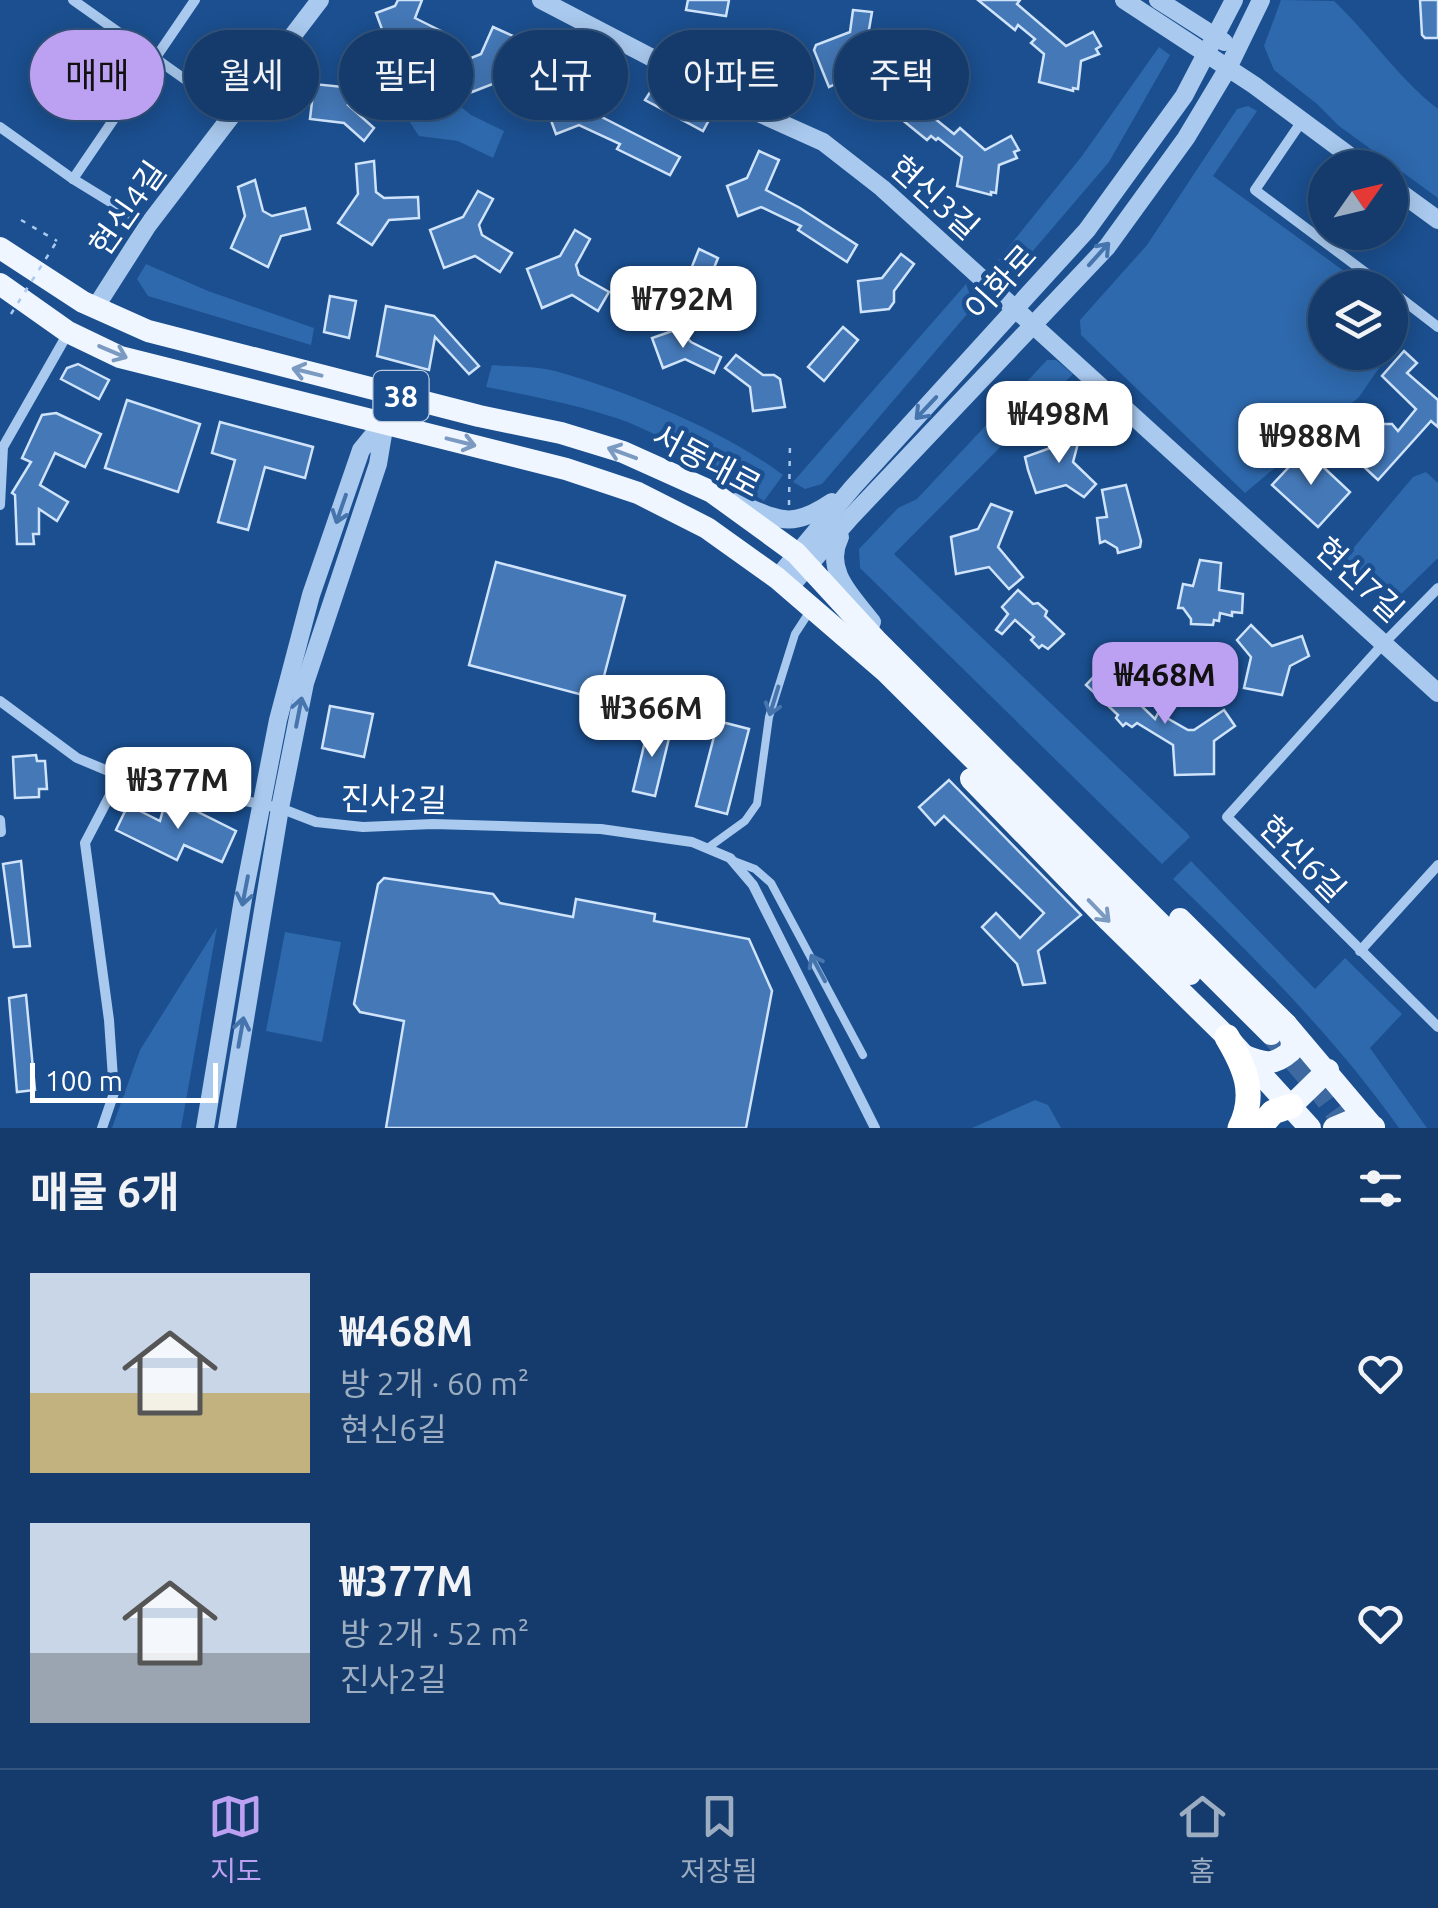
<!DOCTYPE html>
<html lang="ko">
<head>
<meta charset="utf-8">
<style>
	body { margin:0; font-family:Ubuntu,"Noto Sans KR",sans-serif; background:#214673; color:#f1f3f6; height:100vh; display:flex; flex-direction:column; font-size:38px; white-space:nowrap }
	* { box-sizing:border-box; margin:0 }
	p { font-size:32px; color:#9dadc1 }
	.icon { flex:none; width:55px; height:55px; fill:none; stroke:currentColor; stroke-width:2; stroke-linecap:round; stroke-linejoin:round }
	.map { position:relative; height:1128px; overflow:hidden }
	.panel { display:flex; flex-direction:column; background:#143b6b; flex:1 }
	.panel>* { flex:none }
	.banner { position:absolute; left:30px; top:30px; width:1380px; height:90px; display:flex; gap:20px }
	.needle { width:65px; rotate:56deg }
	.fabs { position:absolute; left:1308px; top:150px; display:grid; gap:20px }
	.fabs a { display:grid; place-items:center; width:100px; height:100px; border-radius:50%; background:#143b6b; box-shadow:0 5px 25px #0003,0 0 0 2px #33557e; font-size:50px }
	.scale { position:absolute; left:30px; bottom:25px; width:188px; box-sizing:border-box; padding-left:10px; border:5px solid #fff; border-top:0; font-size:28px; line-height:35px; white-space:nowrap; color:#fff; -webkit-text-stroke:8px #1b4f8f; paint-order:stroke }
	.price { position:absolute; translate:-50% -85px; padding:0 22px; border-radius:20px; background:#fff; color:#222; font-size:32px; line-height:65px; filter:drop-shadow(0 2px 5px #0008) }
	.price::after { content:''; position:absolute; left:50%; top:60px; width:30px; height:22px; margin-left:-15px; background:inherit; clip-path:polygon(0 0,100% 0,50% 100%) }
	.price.on { background:#bca0f2; color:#111 }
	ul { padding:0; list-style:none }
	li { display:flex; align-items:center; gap:30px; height:250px; padding:0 30px }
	li span { display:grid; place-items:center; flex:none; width:280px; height:200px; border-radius:0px; color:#555 }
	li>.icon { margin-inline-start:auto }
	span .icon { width:120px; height:120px; fill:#fffc; stroke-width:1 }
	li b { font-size:42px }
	h2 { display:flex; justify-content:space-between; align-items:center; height:120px; padding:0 30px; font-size:42px }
	.pill { padding:0 35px; border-radius:45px; background:#143b6b; box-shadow:0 5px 25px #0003,0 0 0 2px #33557e; font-size:35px; line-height:90px }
	.pill.on { background:#bca0f2; color:#111 }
	.menu { display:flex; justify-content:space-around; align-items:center; height:140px; border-top:2px solid #33557e; background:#143b6b; font-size:28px; color:#9dadc1 }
	.menu a { display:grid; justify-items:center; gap:5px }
	.menu .on { color:#bca0f2 }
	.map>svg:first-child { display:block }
	.green { fill:#2e69ad }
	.building { fill:#4478b7; stroke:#cfe3fa; stroke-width:2.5 }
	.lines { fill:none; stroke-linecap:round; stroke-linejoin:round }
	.primary-tunnel { stroke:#3d69a0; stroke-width:22; stroke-dasharray:22 11; stroke-linecap:butt }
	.path { stroke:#a9c9ee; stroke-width:2.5; stroke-dasharray:5 8; stroke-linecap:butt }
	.service { stroke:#a9c9ee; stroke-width:8 }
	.minor { stroke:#a9c9ee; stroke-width:10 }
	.tertiary { stroke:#a9c9ee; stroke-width:18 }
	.primary { stroke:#f0f6ff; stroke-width:22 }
	.motorway { stroke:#fff; stroke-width:25 }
	.path-bridge { stroke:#a9c9ee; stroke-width:2.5; stroke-dasharray:5 8; stroke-linecap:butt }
	.oneway { stroke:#4674ac }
	.oneway2 { stroke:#7b9ac1 }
	.labels { text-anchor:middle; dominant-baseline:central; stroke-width:9; stroke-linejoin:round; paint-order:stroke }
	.shield { fill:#1b4f8f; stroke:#bbcadd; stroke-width:2.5 }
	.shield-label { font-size:30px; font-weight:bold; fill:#fff }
	.street-label { font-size:32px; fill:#fff; stroke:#1b4f8f }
</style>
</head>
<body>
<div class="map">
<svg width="1438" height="1128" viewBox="0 0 1438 1128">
	<rect width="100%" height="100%" fill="#1b4f8f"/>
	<g class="green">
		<path d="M1281 0 1334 1C1371 36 1398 78 1438 109V198L1339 126 1317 104 1274 70 1264 46Z"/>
		<path d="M1159 47 1170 55 1109 162 1020 266H1008L998 260 1082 156Z"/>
		<path d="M440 90 471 115 504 131 493 158 458 141 419 136 409 121 407 105 418 94Z"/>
		<path d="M1248 106 1257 111 1213 176 1366 287 1325 288V352H1390L1359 397 1245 493 1081 335 1080 320 1147 245 1237 109Z"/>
		<path d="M146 264 208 291 314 328 311 345 148 296 137 279Z"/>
		<path d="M966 284 974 306 822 484 805 489 793 482Z"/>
		<path d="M1047 360H1056L1073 374 894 554 1187 833 1190 837 1162 864 860 568 859 549 898 508 917 499Z"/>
		<path d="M492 365C512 367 535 366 555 371 625 390 725 431 783 475L764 501C721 473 670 438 622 420 578 405 532 396 486 387Z"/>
		<path d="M1426 472 1438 483V558L1397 598 1386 601 1346 557 1413 477Z"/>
		<path d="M1191 861 1315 989 1345 958 1402 1014 1370 1048 1427 1128H1399C1334 1036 1254 957 1173 879Z"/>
		<path d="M217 927 181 1128H112L140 1050Z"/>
		<path d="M285 932 341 942 322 1042 266 1031Z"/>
		<path d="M1035 1100 1048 1105 1061 1128H972Z"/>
	</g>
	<g class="building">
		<path d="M398 0H422L415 18 445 33 438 48 409 35 387 43 376 13 395 6Z"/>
		<path d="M688 0H729L726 16 686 10Z"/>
		<path d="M978 0H1020L1017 4 1066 46 1093 32 1101 46 1096 49 1099 54 1081 61 1078 89 1073 88V91L1039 82 1044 54 1031 43 1035 39 1018 25 1015 30Z"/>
		<path d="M1420 0H1438V38H1425L1422 35Z"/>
		<path d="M853 10 872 12 866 47 893 70 881 85 862 71 829 87 814 50 816 45 850 32Z"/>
		<path d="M493 27 513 36 500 66 530 81 523 97 495 83 472 92 461 62 481 54Z"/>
		<path d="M362 66 374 77 348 105 374 128 364 141 344 123 310 119 314 84 343 87Z"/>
		<path d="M578 69 597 78 584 108 680 157 670 175 617 149 620 144 579 125 556 134 545 104 565 96Z"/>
		<path d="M652 89 710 118 703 131 645 100Z"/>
		<path d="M904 93 921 107 925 101 934 109 929 114 954 134 960 128 985 150 1011 136 1019 150 1014 152 1017 158 999 165 996 193 991 192V195L957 186 962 157 938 138 936 140 931 136 927 140 895 114 900 110 895 105Z"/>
		<path d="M759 151 779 160 766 190 800 208 857 245 847 262 798 230 801 226 761 207 738 216 727 186 747 178Z"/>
		<path d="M374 161 376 192 384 198 418 197 419 218 389 220 372 245 338 223 358 194 356 164Z"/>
		<path d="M255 180 263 211 272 216 305 208 310 229 281 236 268 267 231 248 245 216 238 187Z"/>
		<path d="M478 191 493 199 479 225 482 235 512 253 500 272 475 256 444 268 430 230 463 217Z"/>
		<path d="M575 230 590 239 576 265 579 275 609 292 598 311 572 295 542 308 527 269 560 256Z"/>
		<path d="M699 249 718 258 698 307 679 299Z"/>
		<path d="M901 254 914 264 894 291V302L889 309 861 312 858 281 882 278Z"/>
		<path d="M330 296 356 301 349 338 324 332Z"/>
		<path d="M386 306 434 316 479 366 469 374 435 337 429 370 377 356Z"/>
		<path d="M843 327 858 340 824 381 808 367Z"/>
		<path d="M678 329 691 342 721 357 714 373 685 359 663 368 652 338Z"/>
		<path d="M1404 351 1417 363 1407 373 1438 400V427L1431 421 1378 480 1331 436 1343 420 1367 442 1383 424H1392L1398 431 1416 409 1382 376Z"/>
		<path d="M736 355 763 375H774L780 379 785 407 753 411 750 387 725 368Z"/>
		<path d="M78 364 109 380 99 399 61 379 67 368Z"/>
		<path d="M127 400 200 424 178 492 105 468Z"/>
		<path d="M56 413 101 434 85 467 55 453 40 485 68 502 57 521 39 509V534H33L34 544H17L15 495 12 493 31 462 22 458 42 415Z"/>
		<path d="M220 422 313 447 305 478 265 467 248 530 218 522 235 460 212 453Z"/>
		<path d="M1061 428 1081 432 1073 462 1096 484 1084 497 1066 485 1036 493 1028 470 1025 457 1053 447Z"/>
		<path d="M1305 450 1350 492 1318 527 1272 485Z"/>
		<path d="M1126 485 1141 541 1140 547 1118 553 1117 548 1105 541 1100 543 1097 518 1107 517 1102 490Z"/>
		<path d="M991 504 1012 512 998 547 1023 577 1009 589 989 567 956 574 951 537 978 529Z"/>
		<path d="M1200 560 1221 563 1219 590 1243 594 1242 613 1232 612V616L1220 613 1219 621 1214 620 1213 625 1191 624V619L1183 608H1178L1183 584 1193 586Z"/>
		<path d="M496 562 625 596 598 699 469 665Z"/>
		<path d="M1018 590 1033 604 1038 603 1047 611 1045 616 1064 634 1048 649 1042 645 1039 648 1031 640 1034 637 1015 620 1002 634 996 630 1008 614 1002 607Z"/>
		<path d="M1251 625 1272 646 1302 636 1309 656 1290 666 1282 695 1244 688 1251 657 1237 640Z"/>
		<path d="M1102 668 1117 683 1122 681 1132 689 1129 694 1155 719 1158 713 1188 730H1194L1224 710 1235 726 1214 741V774L1175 775 1173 745 1137 723 1132 727 1126 723 1123 726 1116 718 1118 715 1086 685Z"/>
		<path d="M330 706 373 714 364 757 322 748Z"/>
		<path d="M718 721 749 729 727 814 696 806Z"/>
		<path d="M649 725 671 730 655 796 633 791Z"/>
		<path d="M36 755 37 761H45L47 789H39V797L15 798 13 757Z"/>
		<path d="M949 780 1081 915 1038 951 1045 983 1023 985 1017 964 982 927 996 913 1020 938 1044 913 944 816 935 825 919 807Z"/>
		<path d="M128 805 160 821 163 810 179 817 184 805 236 831 222 862 184 845 177 860 116 830Z"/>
		<path d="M21 861 30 946 14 947 3 864Z"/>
		<path d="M384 878 493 894 500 903 573 917 576 899 655 914 654 921 749 939 772 991 746 1128H386L404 1021 360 1012 354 1004 378 884Z"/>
		<path d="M26 995 35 1090 17 1092 9 998Z"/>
	</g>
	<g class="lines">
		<path class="primary-tunnel" d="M1271 1034 1321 1092 1347 1128"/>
		<g class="path">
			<path d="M21 220 57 241"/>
			<path d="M789 505 790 442"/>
		</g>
		<g class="service">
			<path d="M709 847 745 821 757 804 769 717 795 634 810 611"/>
			<path d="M734 861 755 869 771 883 863 1055"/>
		</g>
		<g class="minor">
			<path d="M73 0 234 114"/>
			<path d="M1302 121 1255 190 1386 288"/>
			<path d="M0 127 73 179 148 225"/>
			<path d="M73 179 195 0"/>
			<path d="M1390 290 1438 327"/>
			<path d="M0 505 3 447 68 333"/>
			<path d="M1438 588 1384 643 1227 817 1438 1027"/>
			<path d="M0 701 77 758 120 776"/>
			<path d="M0 820 1 832"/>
			<path d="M1360 951 1438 865"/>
			<path d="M102 1128 114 1093 109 1020 85 843 120 776 280 808 316 822 363 827 433 824 601 829 692 842 730 858 753 885 875 1128"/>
		</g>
		<g class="tertiary">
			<path d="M541 0 754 111 823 142 882 188 1438 693"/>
			<path d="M1124 0 1254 85 1366 168"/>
			<path d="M1158 0 1224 42"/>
			<path d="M1390 185 1438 220"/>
			<path d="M95 308 148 225 320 0"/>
			<path d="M736 502C779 520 791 530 832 502"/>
			<path d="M840 537C823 571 853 597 872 622"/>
			<path d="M777 578 853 487 1087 230 1184 96 1234 0"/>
			<path d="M788 589 850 518 1107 247 1186 138 1228 68 1261 0"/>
			<path d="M205 1128 243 899 278 720 311 595 361 450 383 423"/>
			<path d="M227 1128 280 808 305 683 378 464 390 393"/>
		</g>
		<g class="primary">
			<path d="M0 248 83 302 148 331 479 416 561 433 623 452 712 492 796 553 876 640 1271 1034"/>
			<path d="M0 284 68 332 120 357 566 469 638 493 707 528 777 578 886 672 1190 974"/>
			<path d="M971 779 1109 921 1227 1037 1310 1128"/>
			<path d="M1180 919 1286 1024 1374 1128"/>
			<path d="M1245 1056C1265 1064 1274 1066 1291 1051L1292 1042 1286 1024"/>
			<path d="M1291 1106 1328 1070"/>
			<path d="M1334 1128 1353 1120 1374 1127"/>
		</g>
		<g class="motorway">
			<path d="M1227 1037C1245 1067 1257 1094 1240 1128"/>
			<path d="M1259 1128 1273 1112 1291 1106"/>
		</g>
		<path class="path-bridge" d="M11 314 57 241"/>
	</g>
	<defs><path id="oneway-shaft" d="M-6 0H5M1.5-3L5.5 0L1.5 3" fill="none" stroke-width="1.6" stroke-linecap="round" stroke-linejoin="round" transform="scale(2.5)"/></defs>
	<g class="oneway">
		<use href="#oneway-shaft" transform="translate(1099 254) rotate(-48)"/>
		<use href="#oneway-shaft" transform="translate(926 408) rotate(133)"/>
		<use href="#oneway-shaft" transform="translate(341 509) rotate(109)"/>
		<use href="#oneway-shaft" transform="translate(774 701) rotate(107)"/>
		<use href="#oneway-shaft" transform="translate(299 712) rotate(-79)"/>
		<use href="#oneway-shaft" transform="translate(245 891) rotate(101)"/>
		<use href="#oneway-shaft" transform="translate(818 968) rotate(-118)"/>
		<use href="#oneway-shaft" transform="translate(241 1032) rotate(-80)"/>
	</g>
	<g class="oneway2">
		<use href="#oneway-shaft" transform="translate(113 352) rotate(23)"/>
		<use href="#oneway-shaft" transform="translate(307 372) rotate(-166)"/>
		<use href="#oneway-shaft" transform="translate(461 442) rotate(14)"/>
		<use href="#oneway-shaft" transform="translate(622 453) rotate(-160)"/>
		<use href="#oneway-shaft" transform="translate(1099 911) rotate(46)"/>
	</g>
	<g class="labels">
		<rect class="shield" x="373.5" y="371" width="55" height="50" rx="8"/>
		<g class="shield-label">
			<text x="401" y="396">38</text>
		</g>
		<g class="street-label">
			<text transform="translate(935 197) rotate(42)">현신3길</text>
			<text transform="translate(127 208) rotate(-55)">현신4길</text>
			<text transform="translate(1000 282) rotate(-48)">이화로</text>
			<text transform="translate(707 460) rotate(28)">서동대로</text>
			<text transform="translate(1360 579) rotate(43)">현신7길</text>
			<text transform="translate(394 799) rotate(1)">진사2길</text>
			<text transform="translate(1303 858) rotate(45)">현신6길</text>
		</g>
	</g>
</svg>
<div class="fabs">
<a><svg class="needle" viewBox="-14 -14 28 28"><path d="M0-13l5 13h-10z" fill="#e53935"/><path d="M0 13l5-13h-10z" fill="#9dadc1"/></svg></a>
<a><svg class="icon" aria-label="layers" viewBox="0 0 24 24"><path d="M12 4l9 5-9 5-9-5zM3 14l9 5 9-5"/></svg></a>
</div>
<div class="scale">100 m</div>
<b class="price" style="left:683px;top:351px">₩792M</b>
<b class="price" style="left:1059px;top:466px">₩498M</b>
<b class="price" style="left:1311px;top:488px">₩988M</b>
<b class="price on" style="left:1165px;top:727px">₩468M</b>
<b class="price" style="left:652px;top:760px">₩366M</b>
<b class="price" style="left:178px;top:832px">₩377M</b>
<div class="banner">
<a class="pill on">매매</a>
<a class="pill">월세</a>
<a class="pill">필터</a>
<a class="pill">신규</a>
<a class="pill">아파트</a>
<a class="pill">주택</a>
</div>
</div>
<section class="panel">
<h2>매물 6개<svg class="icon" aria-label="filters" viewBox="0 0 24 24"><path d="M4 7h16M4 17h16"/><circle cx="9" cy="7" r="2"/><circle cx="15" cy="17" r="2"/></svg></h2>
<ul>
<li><span style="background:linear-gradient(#c9d6e8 60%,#c2b280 0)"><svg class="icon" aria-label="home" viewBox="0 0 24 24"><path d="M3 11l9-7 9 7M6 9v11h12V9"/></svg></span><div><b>₩468M</b><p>방 2개 · 60 m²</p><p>현신6길</p></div><svg class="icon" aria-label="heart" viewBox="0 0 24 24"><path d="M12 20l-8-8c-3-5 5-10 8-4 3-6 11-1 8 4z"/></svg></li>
<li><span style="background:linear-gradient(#c9d6e8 65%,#9aa5b1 0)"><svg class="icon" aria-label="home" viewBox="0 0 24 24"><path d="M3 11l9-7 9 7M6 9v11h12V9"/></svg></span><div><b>₩377M</b><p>방 2개 · 52 m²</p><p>진사2길</p></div><svg class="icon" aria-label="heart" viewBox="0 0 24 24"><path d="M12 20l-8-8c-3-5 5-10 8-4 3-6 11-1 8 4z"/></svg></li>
</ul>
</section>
<nav class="menu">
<a class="on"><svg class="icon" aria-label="map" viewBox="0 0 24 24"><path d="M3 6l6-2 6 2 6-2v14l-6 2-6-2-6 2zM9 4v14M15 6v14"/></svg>지도</a>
<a><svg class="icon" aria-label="saved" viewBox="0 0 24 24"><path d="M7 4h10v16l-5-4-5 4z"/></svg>저장됨</a>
<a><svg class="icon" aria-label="home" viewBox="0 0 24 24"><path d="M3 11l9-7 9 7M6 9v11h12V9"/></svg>홈</a>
</nav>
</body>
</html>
